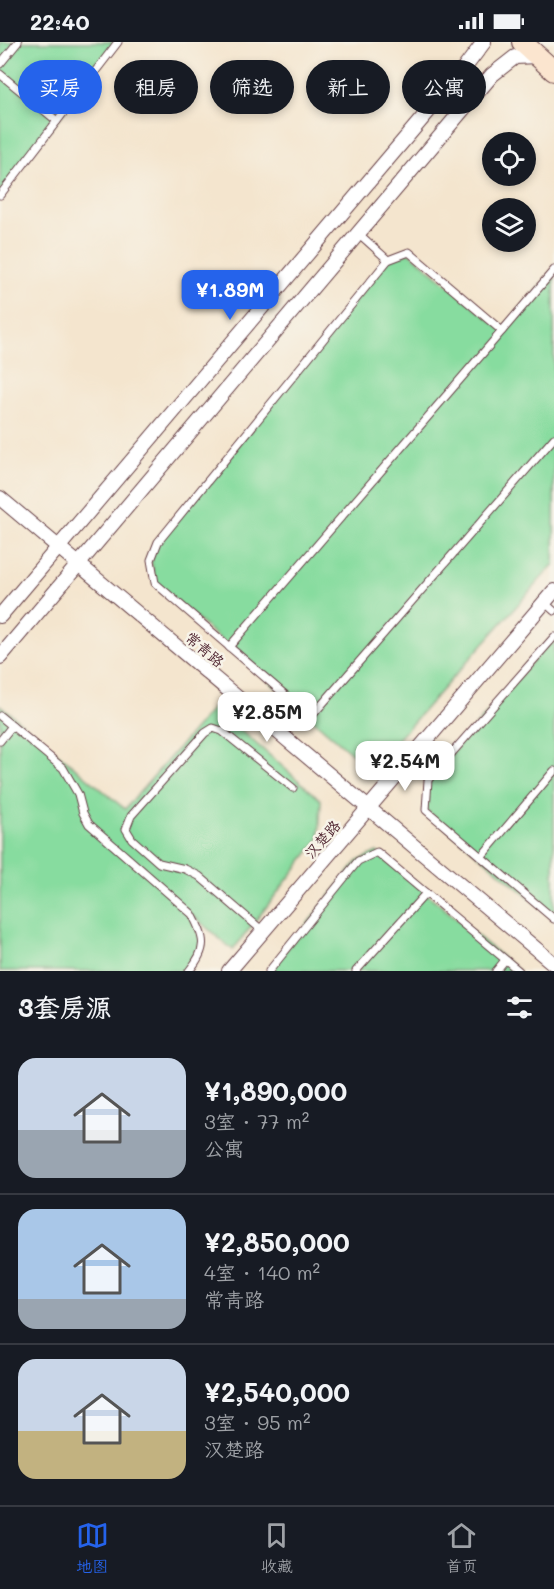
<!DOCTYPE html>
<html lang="zh">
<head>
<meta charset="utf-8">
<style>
	body { margin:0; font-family:Mali,"LXGW WenKai TC",sans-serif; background:#20242c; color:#f1f3f6; height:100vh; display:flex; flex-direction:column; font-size:22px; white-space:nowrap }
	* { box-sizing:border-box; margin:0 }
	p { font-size:20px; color:#9ea1a6 }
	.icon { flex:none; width:33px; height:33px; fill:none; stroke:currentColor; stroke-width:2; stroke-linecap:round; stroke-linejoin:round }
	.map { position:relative; height:929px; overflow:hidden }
	.side { display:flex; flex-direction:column; background:#171b24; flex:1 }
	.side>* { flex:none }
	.top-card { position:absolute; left:18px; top:18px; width:519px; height:54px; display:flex; gap:12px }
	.fabs { position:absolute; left:482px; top:90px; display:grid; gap:12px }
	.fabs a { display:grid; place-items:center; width:54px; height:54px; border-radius:50%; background:#171b24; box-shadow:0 3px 9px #0003; font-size:30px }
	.price { position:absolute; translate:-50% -51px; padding:0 14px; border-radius:12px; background:#fff; color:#222; font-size:20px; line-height:39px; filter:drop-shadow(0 2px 3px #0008) }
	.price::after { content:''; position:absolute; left:50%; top:36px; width:18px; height:14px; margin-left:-9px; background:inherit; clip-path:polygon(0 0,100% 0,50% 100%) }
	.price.current { background:#2563eb; color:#fff }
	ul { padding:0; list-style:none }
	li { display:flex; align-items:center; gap:18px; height:150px; padding:0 18px }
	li+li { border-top:2px solid #363941 }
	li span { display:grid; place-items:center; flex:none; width:168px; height:120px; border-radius:18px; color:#555 }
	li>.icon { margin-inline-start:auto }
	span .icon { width:72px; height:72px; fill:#fffc; stroke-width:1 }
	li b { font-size:26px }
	h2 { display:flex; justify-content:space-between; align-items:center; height:72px; padding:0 18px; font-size:26px }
	.chip { padding:0 21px; border-radius:27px; background:#171b24; box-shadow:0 3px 9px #0003; font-size:21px; line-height:54px }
	.chip.current { background:#2563eb; color:#fff }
	.status { display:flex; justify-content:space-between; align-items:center; height:42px; padding:0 30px; background:#171b24; direction:ltr }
	.status svg { height:16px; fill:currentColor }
	.menu { display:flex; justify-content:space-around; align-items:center; height:84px; border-top:2px solid #363941; background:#171b24; font-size:16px; color:#9ea1a6 }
	.menu a { display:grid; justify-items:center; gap:3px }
	.menu .current { color:#2563eb }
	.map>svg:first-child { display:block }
	.green { fill:#87dc9f; stroke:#687e65; stroke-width:1.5 }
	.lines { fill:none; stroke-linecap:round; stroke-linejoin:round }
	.lane-casing { stroke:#643d43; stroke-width:9 }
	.street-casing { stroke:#643d43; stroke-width:16 }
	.secondary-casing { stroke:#643d43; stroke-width:22 }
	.lane { stroke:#fff; stroke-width:7 }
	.street { stroke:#fff; stroke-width:14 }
	.secondary { stroke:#fbe5cf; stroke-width:20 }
	.labels { text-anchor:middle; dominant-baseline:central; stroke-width:5; stroke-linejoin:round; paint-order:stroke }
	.street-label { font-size:15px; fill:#4a1f2b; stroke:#f7f3e8 }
</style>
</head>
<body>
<div class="status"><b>22:40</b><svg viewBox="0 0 49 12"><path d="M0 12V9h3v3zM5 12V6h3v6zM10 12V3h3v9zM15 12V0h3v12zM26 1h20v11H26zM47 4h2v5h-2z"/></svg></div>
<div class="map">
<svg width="554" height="929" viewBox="0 0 554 929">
	<rect width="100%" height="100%" fill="#f7f3e8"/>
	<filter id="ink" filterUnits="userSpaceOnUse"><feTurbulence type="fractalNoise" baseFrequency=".0167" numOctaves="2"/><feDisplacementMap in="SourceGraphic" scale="12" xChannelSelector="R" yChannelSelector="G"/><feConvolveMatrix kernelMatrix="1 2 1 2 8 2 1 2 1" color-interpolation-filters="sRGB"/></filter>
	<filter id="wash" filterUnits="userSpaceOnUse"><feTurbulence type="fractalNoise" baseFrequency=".008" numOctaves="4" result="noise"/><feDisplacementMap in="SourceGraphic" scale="24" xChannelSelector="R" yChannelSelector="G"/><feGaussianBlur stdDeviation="1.35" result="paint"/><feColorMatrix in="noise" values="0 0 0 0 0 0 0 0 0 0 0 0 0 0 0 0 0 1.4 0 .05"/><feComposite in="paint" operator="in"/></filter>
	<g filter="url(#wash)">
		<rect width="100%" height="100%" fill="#f4e5ce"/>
		<g class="green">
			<path d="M0 0H118L0 153Z"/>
			<path d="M409 210 502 288 554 228V522L392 704 355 714 155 541 151 518 158 500 388 218Z"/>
			<path d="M554 595V877L426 768 428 738Z"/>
			<path d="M0 663 125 767 214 665 321 758 319 797 233 908 193 874 203 906 189 929H0Z"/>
			<path d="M377 810 519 929H269L358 819Z"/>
		</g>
	</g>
	<g filter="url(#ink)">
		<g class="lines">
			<g class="lane-casing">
				<g id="lane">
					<path d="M0 22 18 0"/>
					<path d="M0 32 57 79"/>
					<path d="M0 153 118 0"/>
					<path d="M358 191 388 218"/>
					<path d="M554 228 502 289 409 210 388 218 158 500 151 518 155 541 311 675 554 396"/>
					<path d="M544 560 554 569"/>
					<path d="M554 595 428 738 426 768 554 877"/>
					<path d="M229 605 502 289"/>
					<path d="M0 674 63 726 78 752 83 771 89 782 192 872C205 897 208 906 189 929"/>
					<path d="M0 699 12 684"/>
					<path d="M481 815 554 729"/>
					<path d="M264 890 199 834 185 827 159 821 132 797 126 787 131 774 205 691 213 686 222 689 293 746"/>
					<path d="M269 929 358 819 377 810 519 929"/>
					<path d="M356 929 426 851"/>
					<path d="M496 929 505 918"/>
				</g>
			</g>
			<g class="street-casing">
				<g id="street">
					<path d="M0 456 554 922"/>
					<path d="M0 574 460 32 484 0"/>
					<path d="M0 615 492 33 515 15 537 14"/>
					<path d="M229 929 554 549"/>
				</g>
			</g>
			<g class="secondary-casing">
				<path id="secondary" d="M522 0 554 29"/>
			</g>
			<use href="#lane" class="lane"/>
			<use href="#street" class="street"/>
			<use href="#secondary" class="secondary"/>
		</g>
	</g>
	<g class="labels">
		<g class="street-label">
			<text transform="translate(205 607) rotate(40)">常青路</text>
			<text transform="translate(322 797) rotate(-49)">汉楚路</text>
		</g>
	</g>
</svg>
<div class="fabs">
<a><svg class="icon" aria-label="locate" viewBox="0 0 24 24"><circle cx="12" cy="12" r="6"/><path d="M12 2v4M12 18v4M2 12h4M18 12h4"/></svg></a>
<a><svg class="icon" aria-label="layers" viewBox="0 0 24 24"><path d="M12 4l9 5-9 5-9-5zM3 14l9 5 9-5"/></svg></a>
</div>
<b class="price current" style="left:230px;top:279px">¥1.89M</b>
<b class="price" style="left:267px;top:701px">¥2.85M</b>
<b class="price" style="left:405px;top:750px">¥2.54M</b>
<div class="top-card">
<a class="chip current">买房</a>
<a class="chip">租房</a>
<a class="chip">筛选</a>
<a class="chip">新上</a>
<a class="chip">公寓</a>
</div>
</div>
<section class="side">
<h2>3套房源<svg class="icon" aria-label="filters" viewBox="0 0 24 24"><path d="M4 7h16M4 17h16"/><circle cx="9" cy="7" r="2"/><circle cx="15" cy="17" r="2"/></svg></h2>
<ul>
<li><span style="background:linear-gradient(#c9d6e8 60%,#9aa5b1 0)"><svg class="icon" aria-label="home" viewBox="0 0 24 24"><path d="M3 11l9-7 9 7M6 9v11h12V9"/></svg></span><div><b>¥1,890,000</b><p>3室 · 77 m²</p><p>公寓</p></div></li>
<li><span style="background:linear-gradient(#a9c7e8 75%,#9aa5b1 0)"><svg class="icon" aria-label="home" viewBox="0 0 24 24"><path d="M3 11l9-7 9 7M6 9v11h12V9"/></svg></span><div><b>¥2,850,000</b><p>4室 · 140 m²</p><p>常青路</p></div></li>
<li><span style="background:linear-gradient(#c9d6e8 60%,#c2b280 0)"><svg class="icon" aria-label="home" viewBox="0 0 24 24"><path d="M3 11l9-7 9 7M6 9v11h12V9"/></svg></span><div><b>¥2,540,000</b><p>3室 · 95 m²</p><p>汉楚路</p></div></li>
</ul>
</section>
<nav class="menu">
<a class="current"><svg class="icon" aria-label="map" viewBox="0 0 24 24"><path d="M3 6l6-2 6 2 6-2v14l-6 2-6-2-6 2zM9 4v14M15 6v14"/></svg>地图</a>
<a><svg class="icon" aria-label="saved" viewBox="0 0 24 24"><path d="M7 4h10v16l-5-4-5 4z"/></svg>收藏</a>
<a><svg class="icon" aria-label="home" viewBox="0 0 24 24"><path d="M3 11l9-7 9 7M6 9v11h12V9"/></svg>首页</a>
</nav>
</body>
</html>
